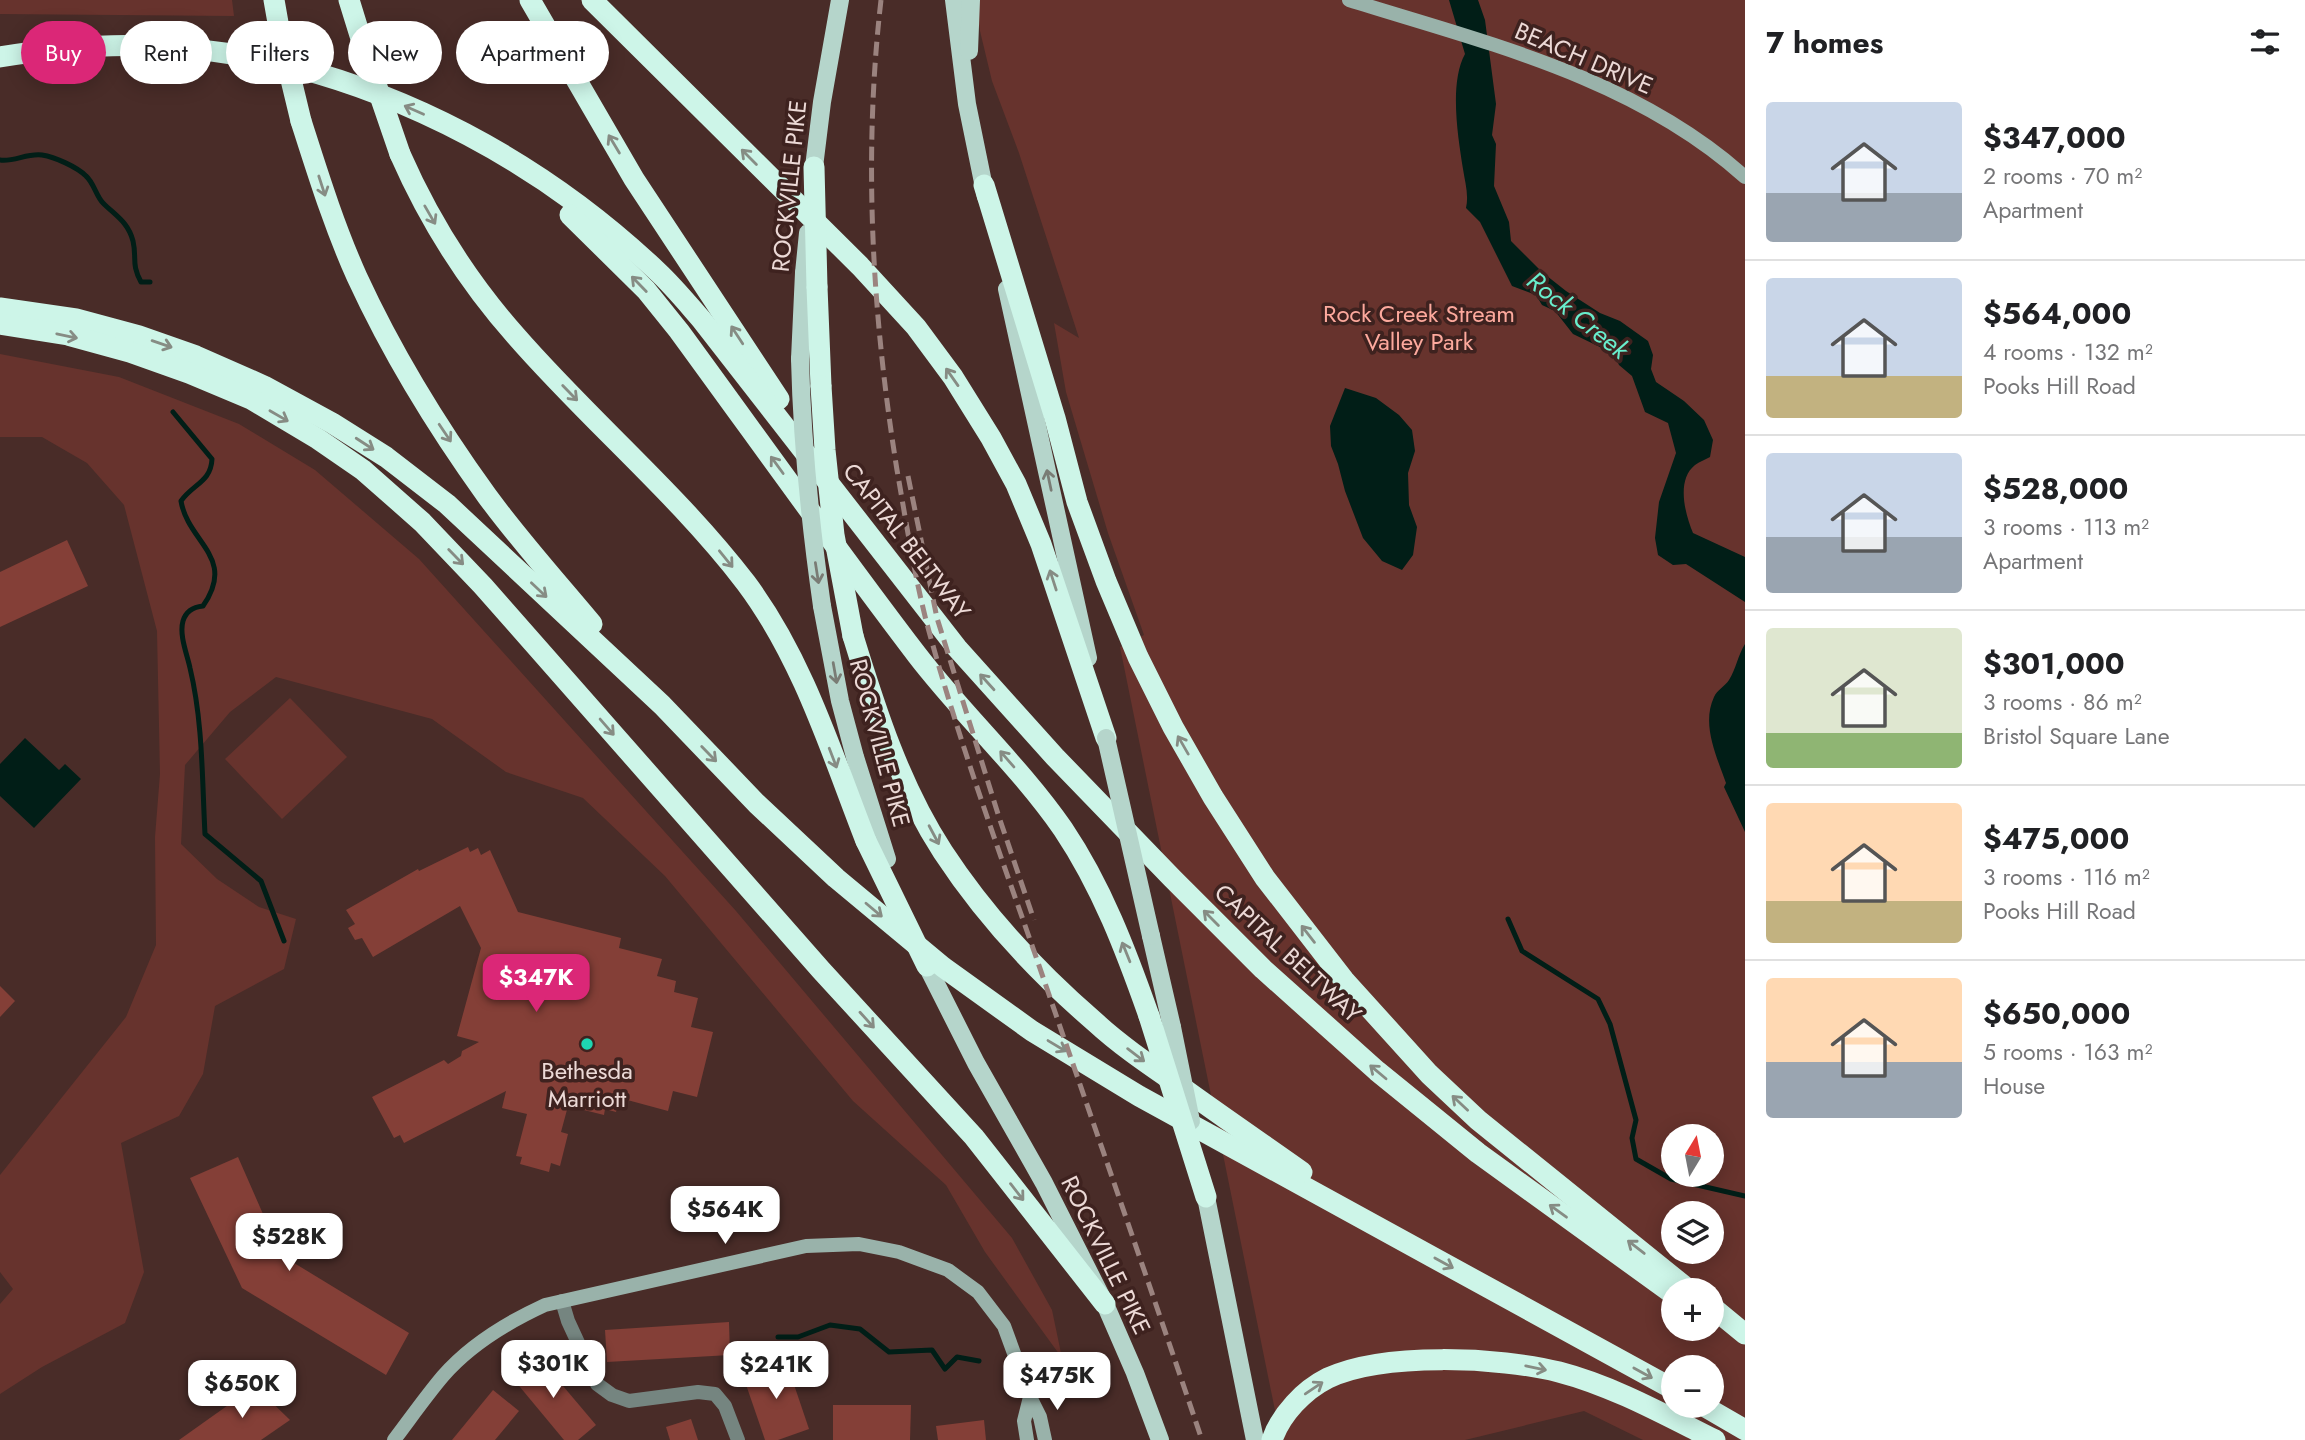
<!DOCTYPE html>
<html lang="en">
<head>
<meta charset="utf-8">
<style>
	body { margin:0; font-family:Jost,sans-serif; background:#f2f2f2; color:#202124; height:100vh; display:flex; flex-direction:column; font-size:26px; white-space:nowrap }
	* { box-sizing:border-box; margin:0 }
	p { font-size:23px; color:#757577 }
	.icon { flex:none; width:38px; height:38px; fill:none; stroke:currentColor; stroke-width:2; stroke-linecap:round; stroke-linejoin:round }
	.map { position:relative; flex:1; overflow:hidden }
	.drawer { display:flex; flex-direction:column; background:#fff; width:560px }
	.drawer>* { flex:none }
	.banner { position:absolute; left:21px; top:21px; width:665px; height:63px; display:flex; gap:14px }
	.needle { width:46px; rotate:10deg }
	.fabs { position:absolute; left:1661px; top:1124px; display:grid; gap:14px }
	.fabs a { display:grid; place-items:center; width:63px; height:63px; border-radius:50%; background:#fff; box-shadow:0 4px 18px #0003; font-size:35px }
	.price { position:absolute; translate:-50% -60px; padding:0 16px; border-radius:14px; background:#fff; color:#222; font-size:23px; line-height:46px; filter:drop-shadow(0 2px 4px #0008) }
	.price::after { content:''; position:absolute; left:50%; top:42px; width:21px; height:16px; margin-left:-10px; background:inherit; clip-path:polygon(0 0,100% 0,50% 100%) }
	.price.active { background:#db2777; color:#fff }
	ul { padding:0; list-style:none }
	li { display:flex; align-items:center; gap:21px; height:175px; padding:0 21px }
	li+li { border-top:2px solid #e0e0e0 }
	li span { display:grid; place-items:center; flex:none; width:196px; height:140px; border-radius:7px; color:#555 }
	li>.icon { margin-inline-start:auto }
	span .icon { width:84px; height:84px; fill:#fffc; stroke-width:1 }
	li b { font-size:30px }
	h2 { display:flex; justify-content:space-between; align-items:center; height:84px; padding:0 21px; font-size:30px }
	.chip { padding:0 24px; border-radius:32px; background:#fff; box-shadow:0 4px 18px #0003; font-size:24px; line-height:63px }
	.chip.active { background:#db2777; color:#fff }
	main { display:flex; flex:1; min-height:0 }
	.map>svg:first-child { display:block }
	.green { fill:#67332d; fill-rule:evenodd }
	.water { fill:#011e17 }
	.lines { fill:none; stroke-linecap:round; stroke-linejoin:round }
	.stream { stroke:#011e17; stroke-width:5 }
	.building { fill:#843f37 }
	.street { stroke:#758580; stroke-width:14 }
	.secondary { stroke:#99b2aa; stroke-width:14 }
	.primary { stroke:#b5d5cb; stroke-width:18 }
	.highway { stroke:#cdf5e8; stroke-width:21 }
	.rail { stroke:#9b837f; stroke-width:5; stroke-dasharray:14 7; stroke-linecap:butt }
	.primary-bridge { stroke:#b5d5cb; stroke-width:18 }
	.highway-bridge { stroke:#cdf5e8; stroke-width:21 }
	.oneway { stroke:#868c84 }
	.oneway2 { stroke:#7a7c75 }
	.poi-dot { fill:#1ed5b1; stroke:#3e221f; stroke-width:2.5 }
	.labels { text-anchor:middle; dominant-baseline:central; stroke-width:7; stroke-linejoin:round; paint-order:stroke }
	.street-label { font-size:24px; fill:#ecd9d6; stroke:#3e221f }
	.park-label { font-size:24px; fill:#fda99d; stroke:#3e221f }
	.poi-label { font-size:24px; fill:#ecd9d6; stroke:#3e221f }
	.water-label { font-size:26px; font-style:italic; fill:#68edcc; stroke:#3e221f }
</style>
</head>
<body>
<main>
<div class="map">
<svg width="1745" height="1440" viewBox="0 0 1745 1440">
	<rect width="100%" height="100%" fill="#492c28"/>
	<g class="green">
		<path d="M0 0H232L234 16 0 14Z"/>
		<path d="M975 0H1745V1440H1643L1584 1411 1465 1440H1281L1120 647 1144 635 1108 533 1066 392 1054 323 1079 338 1019 153 992 81 980 31ZM1673 1136H1712V1174H1673ZM1673 1213H1712V1251H1673ZM1673 1290H1712V1328H1673ZM1673 1367H1712V1405H1673Z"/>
		<path d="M0 354 119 377 239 424 315 470 419 559 736 911 1012 1238 1052 1310 1062 1358 985 1252 946 1185 853 1101 665 876 583 798 506 772 432 719 276 677 230 712 185 765 181 844 217 879 259 907 296 919 284 969 215 1006 203 1074 179 1116 121 1143 144 1272 125 1323 42 1367 0 1394V1304L13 1289 0 1272V1175L126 1017 156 945 155 837 160 774 157 631 124 505 87 463 42 437H0Z"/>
		<path d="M290 698 347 757 282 819 225 759Z"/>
	</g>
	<g class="water">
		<path d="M1449 0H1478L1485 20 1496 104 1492 135 1496 144 1494 186 1509 222 1511 241 1542 272 1566 291 1600 313 1620 321 1648 341 1653 355 1651 369 1656 382 1684 401 1704 420 1713 440 1710 457C1706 459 1699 462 1695 465 1676 480 1685 514 1693 533L1745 557V602L1686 564 1673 565 1658 555 1655 538 1659 502 1676 453 1668 423 1645 412 1632 376 1619 365 1612 350 1602 348 1573 334 1555 311 1542 305 1536 295 1512 286 1480 222 1466 208C1469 195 1465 182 1463 169 1458 137 1449 83 1465 54Z"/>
		<path d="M1345 388 1376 398 1399 415 1412 430 1415 451 1408 473 1409 505 1417 527 1413 555 1402 570 1382 561 1363 538 1345 491 1338 464 1331 446 1330 426Z"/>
		<path d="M1745 644V832L1724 787 1726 783C1717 757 1701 725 1714 697 1717 690 1725 686 1729 680 1736 669 1738 655 1745 644Z"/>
		<path d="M25 738 59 770 65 764 81 779 34 828 0 796V764Z"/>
	</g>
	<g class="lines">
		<g class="stream">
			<path d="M0 160C14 162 27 153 42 155 55 157 77 167 86 176 94 183 96 196 103 203 116 216 128 222 133 241 137 258 131 264 141 282H150"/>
			<path d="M173 412 212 459C211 482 193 484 181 501 188 543 237 557 203 606 193 607 186 611 183 621 179 635 187 654 190 668 203 722 202 779 205 834L261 881 284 941"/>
			<path d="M1508 919 1522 951 1598 999 1610 1024 1636 1120 1632 1138 1636 1159 1671 1179 1745 1196"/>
			<path d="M778 1337H798L830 1325 860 1329 889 1352 932 1350 945 1369 957 1357 979 1361"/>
		</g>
	</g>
	<g class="building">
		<path d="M67 540 88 586 0 627V572Z"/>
		<path d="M468 847 470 852 478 848 481 855 490 850 518 912 621 938 619 948 662 959 657 976 676 981 674 992 698 998 691 1027 713 1032 697 1097 673 1091 668 1111 620 1098 616 1112 605 1109 604 1115 568 1106 561 1132 568 1134 560 1166 551 1163 549 1172 520 1164 522 1157 516 1156 527 1114 502 1108 506 1091 404 1143 400 1135 394 1138 372 1097 444 1060 448 1064 461 1056 462 1051 479 1042 457 1036 481 948 460 906 373 957 362 938 355 940 348 928 355 924 346 910 418 869 419 871Z"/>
		<path d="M0 986 15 1001 0 1017Z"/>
		<path d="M238 1157 281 1255 409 1333 386 1375 242 1288 190 1178Z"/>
		<path d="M729 1322 730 1355 607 1362 605 1330Z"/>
		<path d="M536 1354 596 1425 578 1440H564L510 1375Z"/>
		<path d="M785 1358 809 1429 778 1440H765L742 1373Z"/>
		<path d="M255 1386 290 1420 261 1440H179Z"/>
		<path d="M493 1390 519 1411 495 1440H452Z"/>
		<path d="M833 1405H911L910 1440H833Z"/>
		<path d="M691 1419 698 1440H670L666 1427Z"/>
		<path d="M984 1420 986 1440H938L936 1426Z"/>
	</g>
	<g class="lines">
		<path class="street" d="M562 1301 568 1321 597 1384 612 1395 629 1401 698 1392 715 1394 725 1406 738 1440"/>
		<g class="secondary">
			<path d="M1349 0C1487 43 1635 78 1745 177"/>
			<path d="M394 1440C410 1419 426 1396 443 1376 470 1345 508 1322 545 1305L806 1246 859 1244 899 1252 948 1270 978 1292 1004 1326 1030 1397 1040 1417 1045 1440"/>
			<path d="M1027 1440 1024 1421 1030 1397"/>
		</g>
		<g class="primary">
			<path d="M954 0 967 104 986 197"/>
			<path d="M969 51 971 0"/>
			<path d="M814 167 822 102 840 0"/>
			<path d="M1007 289 1088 658"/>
			<path d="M800 359 804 273"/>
			<path d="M822 606 840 701 855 757 887 859"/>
			<path d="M1151 936 1172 1027"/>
			<path d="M927 966 976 1063 1044 1183 1105 1304 1135 1373 1160 1440"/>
			<path d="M1206 1197 1255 1440"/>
		</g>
		<g class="highway">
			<path d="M274 0 280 34"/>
			<path d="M349 0 366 55"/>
			<path d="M530 0 634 179 779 399"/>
			<path d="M592 0 860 266 916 327 953 377 991 438 1016 484 1041 544 1106 738"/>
			<path d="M0 57C49 49 99 44 148 46 337 52 522 143 658 272 673 286 687 303 701 319L957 648 1055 757 1172 878 1263 969 1377 1071 1478 1153 1673 1294"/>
			<path d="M301 121C318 174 334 226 357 277 392 353 438 428 487 496 520 541 557 582 592 624"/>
			<path d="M400 154C429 220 468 282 516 336 590 421 677 493 746 583 803 659 832 754 866 841"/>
			<path d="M984 185 1055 418 1077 502 1106 581 1138 657 1173 727 1213 797 1265 878 1344 980 1429 1074 1478 1120 1689 1290"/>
			<path d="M570 215 646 290 679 331C758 439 836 549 917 655 963 715 1020 767 1063 829 1102 887 1126 951 1149 1016"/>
			<path d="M817 287 821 386"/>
			<path d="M0 308 76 319 139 336 196 356 264 386 332 423 386 457 447 504 662 705 757 804 836 878 943 967 1032 1031 1139 1096 1673 1389"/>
			<path d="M0 324 68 335 130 352 189 373 251 399 318 439 363 470 422 522 483 586 821 970 974 1137 1105 1304"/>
			<path d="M853 636C876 711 900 786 943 852 985 916 1037 972 1095 1022 1121 1046 1151 1066 1180 1086 1220 1115 1261 1143 1302 1172"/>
			<path d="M1712 1307 1745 1334"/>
			<path d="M1702 1405 1745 1430"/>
			<path d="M1272 1440C1281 1414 1304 1390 1328 1378 1383 1352 1500 1357 1559 1372 1613 1386 1665 1415 1715 1440"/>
		</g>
		<g class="rail">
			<path d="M881 0C863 156 872 315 897 470 906 521 914 574 927 624 957 735 996 843 1034 951 1090 1114 1147 1277 1202 1440"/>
			<path d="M908 476 937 618 998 814 1034 920"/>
		</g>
		<g class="primary-bridge">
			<path d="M804 273 808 233"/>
			<path d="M800 359C802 443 810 522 822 606"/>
			<path d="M1106 738 1151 936"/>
			<path d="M1172 1027 1191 1121"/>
		</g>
		<g class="highway-bridge">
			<path d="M280 34 301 121"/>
			<path d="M366 55 400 154"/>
			<path d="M814 167 817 287"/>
			<path d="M821 386 825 450 834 535 853 636"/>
			<path d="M866 841 927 966"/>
			<path d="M1149 1016 1206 1197"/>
		</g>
	</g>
	<defs><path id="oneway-shaft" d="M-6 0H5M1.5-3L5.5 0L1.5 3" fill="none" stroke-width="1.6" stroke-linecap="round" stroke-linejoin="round" transform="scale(1.75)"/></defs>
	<g class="oneway">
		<use href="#oneway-shaft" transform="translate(414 110) rotate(-156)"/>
		<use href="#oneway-shaft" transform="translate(614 144) rotate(-121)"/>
		<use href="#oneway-shaft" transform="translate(749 157) rotate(-135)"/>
		<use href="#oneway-shaft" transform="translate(322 186) rotate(72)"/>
		<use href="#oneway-shaft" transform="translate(430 215) rotate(60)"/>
		<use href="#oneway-shaft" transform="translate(639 284) rotate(-134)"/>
		<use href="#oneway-shaft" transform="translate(737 335) rotate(-123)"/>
		<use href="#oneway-shaft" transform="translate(67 336) rotate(12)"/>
		<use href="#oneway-shaft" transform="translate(162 344) rotate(19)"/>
		<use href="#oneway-shaft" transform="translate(952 377) rotate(-125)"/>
		<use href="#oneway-shaft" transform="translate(570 393) rotate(46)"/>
		<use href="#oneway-shaft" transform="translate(279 416) rotate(30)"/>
		<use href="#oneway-shaft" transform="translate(445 433) rotate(56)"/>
		<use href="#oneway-shaft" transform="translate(365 444) rotate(33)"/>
		<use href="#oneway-shaft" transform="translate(777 465) rotate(-126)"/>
		<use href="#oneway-shaft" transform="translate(456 557) rotate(46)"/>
		<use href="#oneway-shaft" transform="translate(726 559) rotate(51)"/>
		<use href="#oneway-shaft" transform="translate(1053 580) rotate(-108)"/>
		<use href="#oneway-shaft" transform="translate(539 590) rotate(43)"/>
		<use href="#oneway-shaft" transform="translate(987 682) rotate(-132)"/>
		<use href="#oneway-shaft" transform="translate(607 727) rotate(49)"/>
		<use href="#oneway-shaft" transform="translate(1183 745) rotate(-120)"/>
		<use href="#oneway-shaft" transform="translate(709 754) rotate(46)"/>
		<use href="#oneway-shaft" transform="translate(833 758) rotate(69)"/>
		<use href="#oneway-shaft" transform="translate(1007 759) rotate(-131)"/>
		<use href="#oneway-shaft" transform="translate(934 835) rotate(62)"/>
		<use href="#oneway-shaft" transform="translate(874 910) rotate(40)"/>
		<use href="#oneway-shaft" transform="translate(1211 918) rotate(-135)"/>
		<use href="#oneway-shaft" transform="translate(1308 934) rotate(-128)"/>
		<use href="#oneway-shaft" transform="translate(1126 952) rotate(-112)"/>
		<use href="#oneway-shaft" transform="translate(867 1020) rotate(48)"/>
		<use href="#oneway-shaft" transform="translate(1057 1046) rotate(31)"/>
		<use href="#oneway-shaft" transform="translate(1136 1055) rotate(37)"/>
		<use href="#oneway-shaft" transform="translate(1378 1072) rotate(-140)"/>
		<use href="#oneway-shaft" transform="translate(1460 1103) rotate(-137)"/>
		<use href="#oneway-shaft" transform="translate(1017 1192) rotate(52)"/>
		<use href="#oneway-shaft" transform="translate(1558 1211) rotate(-144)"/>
		<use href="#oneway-shaft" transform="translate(1636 1247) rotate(-142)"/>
		<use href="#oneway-shaft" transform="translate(1444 1263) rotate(29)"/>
		<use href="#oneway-shaft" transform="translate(1536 1368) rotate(12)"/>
		<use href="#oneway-shaft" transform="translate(1643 1373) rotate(29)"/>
		<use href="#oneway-shaft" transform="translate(1314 1388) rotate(-34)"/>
	</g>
	<g class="oneway2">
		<use href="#oneway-shaft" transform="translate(1049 480) rotate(-102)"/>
		<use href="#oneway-shaft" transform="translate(817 573) rotate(81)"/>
		<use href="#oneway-shaft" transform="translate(835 673) rotate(80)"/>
	</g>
	<circle class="poi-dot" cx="587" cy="1044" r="7"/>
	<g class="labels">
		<g class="street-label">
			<text transform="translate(1584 58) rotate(23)">BEACH DRIVE</text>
			<text transform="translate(789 186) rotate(-84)">ROCKVILLE PIKE</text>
			<text transform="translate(907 541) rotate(52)">CAPITAL BELTWAY</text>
			<text transform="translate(880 743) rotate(75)">ROCKVILLE PIKE</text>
			<text transform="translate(1288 953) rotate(43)">CAPITAL BELTWAY</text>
			<text transform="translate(1106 1255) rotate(64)">ROCKVILLE PIKE</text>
		</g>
		<g class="park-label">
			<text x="1419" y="313">Rock Creek Stream<tspan x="1419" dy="28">Valley Park</tspan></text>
		</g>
		<g class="poi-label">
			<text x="587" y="1070">Bethesda<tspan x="587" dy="28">Marriott</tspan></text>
		</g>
		<g class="water-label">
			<text transform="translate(1578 315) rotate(39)">Rock Creek</text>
		</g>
	</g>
</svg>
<div class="fabs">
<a><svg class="needle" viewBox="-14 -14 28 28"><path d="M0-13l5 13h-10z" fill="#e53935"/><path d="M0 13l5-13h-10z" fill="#757577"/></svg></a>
<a><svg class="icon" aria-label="layers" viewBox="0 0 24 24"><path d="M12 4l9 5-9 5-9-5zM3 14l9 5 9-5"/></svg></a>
<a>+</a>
<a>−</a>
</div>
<b class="price active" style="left:536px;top:1014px">$347K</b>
<b class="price" style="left:725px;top:1246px">$564K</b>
<b class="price" style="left:289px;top:1273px">$528K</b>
<b class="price" style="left:553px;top:1400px">$301K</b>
<b class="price" style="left:776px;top:1401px">$241K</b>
<b class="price" style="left:1057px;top:1412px">$475K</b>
<b class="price" style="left:242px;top:1420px">$650K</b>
<div class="banner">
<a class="chip active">Buy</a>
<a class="chip">Rent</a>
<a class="chip">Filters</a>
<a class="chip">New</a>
<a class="chip">Apartment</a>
</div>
</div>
<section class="drawer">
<h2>7 homes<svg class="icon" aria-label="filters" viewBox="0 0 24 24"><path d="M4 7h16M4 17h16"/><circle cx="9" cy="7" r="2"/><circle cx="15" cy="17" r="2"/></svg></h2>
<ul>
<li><span style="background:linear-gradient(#c9d6e8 65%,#9aa5b1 0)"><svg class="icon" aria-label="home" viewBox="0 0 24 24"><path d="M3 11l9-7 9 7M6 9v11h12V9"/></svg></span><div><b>$347,000</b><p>2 rooms · 70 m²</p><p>Apartment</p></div></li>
<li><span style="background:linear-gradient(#c9d6e8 70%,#c2b280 0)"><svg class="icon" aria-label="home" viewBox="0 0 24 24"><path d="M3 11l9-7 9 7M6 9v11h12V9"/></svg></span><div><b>$564,000</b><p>4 rooms · 132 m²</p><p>Pooks Hill Road</p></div></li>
<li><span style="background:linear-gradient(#c9d6e8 60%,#9aa5b1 0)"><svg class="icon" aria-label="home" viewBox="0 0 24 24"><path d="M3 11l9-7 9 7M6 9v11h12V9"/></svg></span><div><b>$528,000</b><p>3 rooms · 113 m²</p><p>Apartment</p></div></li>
<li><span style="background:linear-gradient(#dfe7d0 75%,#8fb573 0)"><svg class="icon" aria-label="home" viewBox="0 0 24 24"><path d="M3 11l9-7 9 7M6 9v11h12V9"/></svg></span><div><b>$301,000</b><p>3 rooms · 86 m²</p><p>Bristol Square Lane</p></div></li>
<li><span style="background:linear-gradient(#ffd9b3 70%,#c2b280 0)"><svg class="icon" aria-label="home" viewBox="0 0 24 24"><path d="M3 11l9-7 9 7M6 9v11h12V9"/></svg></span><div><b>$475,000</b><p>3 rooms · 116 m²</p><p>Pooks Hill Road</p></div></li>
<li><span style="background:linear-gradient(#ffd9b3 60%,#9aa5b1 0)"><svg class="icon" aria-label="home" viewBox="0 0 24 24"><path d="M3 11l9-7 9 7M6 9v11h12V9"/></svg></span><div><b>$650,000</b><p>5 rooms · 163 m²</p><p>House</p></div></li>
</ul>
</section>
</main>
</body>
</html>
